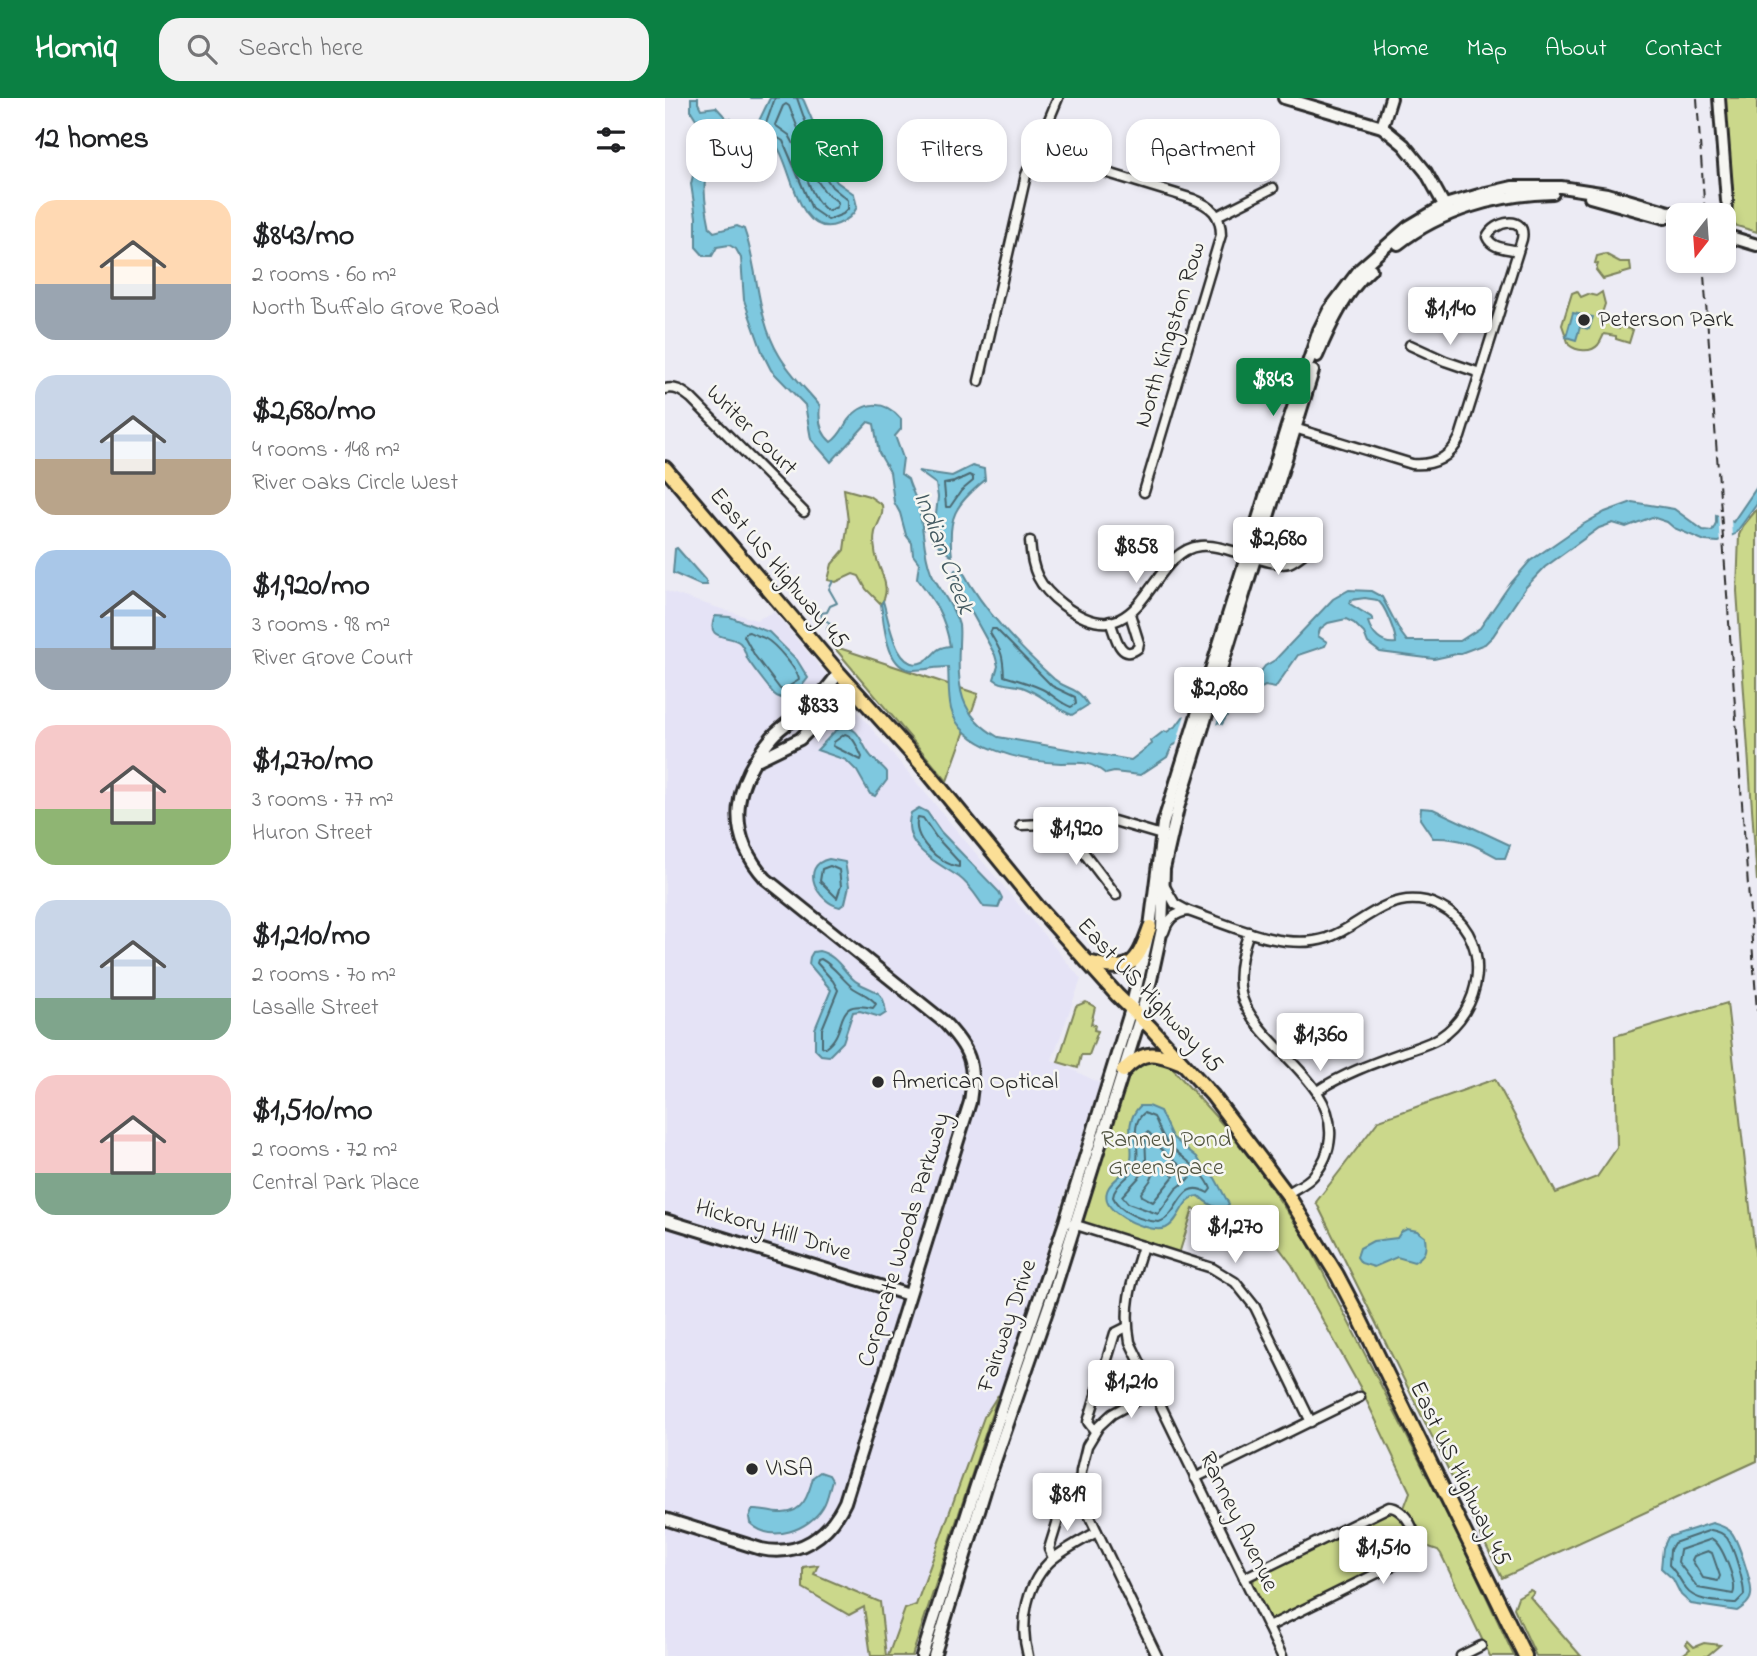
<!DOCTYPE html>
<html lang="en">
<head>
<meta charset="utf-8">
<style>
	body { margin:0; font-family:"Indie Flower",sans-serif; background:#f2f2f2; color:#202124; height:100vh; display:flex; flex-direction:column; font-size:26px; white-space:nowrap }
	* { box-sizing:border-box; margin:0 }
	p { font-size:23px; color:#757577 }
	.icon { flex:none; width:38px; height:38px; fill:none; stroke:currentColor; stroke-width:2; stroke-linecap:round; stroke-linejoin:round }
	.map { position:relative; flex:1; overflow:hidden }
	.side { display:flex; flex-direction:column; background:#fff; width:665px }
	.side>* { flex:none }
	.guide { position:absolute; left:21px; top:21px; width:665px; height:63px; display:flex; gap:14px }
	.needle { width:46px; rotate:197deg }
	.buttons { position:absolute; left:1001px; top:105px; display:grid; gap:14px }
	.buttons a { display:grid; place-items:center; width:70px; height:70px; border-radius:14px; background:#fff; box-shadow:0 4px 10px #0003; font-size:35px }
	.price { position:absolute; translate:-50% -60px; padding:0 16px; border-radius:7px; background:#fff; color:#222; font-size:23px; line-height:46px; filter:drop-shadow(0 2px 4px #0008) }
	.price::after { content:''; position:absolute; left:50%; top:42px; width:21px; height:16px; margin-left:-10px; background:inherit; clip-path:polygon(0 0,100% 0,50% 100%) }
	.price.selected { background:#0b8043; color:#fff }
	ul { padding:0; list-style:none }
	li { display:flex; align-items:center; gap:21px; height:175px; padding:0 35px }
	li span { display:grid; place-items:center; flex:none; width:196px; height:140px; border-radius:21px; color:#555 }
	li>.icon { margin-inline-start:auto }
	span .icon { width:84px; height:84px; fill:#fffc; stroke-width:1 }
	li b { font-size:30px }
	h2 { display:flex; justify-content:space-between; align-items:center; height:84px; padding:0 35px; font-size:30px }
	.chip { padding:0 24px; border-radius:21px; background:#fff; box-shadow:0 4px 10px #0003; font-size:24px; line-height:63px }
	.chip.selected { background:#0b8043; color:#fff }
	header { display:flex; align-items:center; gap:42px; box-sizing:border-box; height:98px; padding:0 35px; background:#0b8043; color:#fff }
	header strong { font-size:33px }
	nav { display:flex; gap:38px; margin-inline-start:auto; font-size:24px }
	.search { width:490px; height:63px; background:#f2f2f2; display:flex; align-items:center; gap:18px; box-sizing:border-box; padding:0 24px; border-radius:21px; color:#757577; font-size:26px }
	main { display:flex; flex:1; min-height:0 }
	.map>svg:first-child { display:block }
	.built { fill:#e5e3f6 }
	.green { fill:#cbd88b; stroke:#7b825b; stroke-width:2 }
	.water { fill:#7ec8df; stroke:#5d8997; stroke-width:2; fill-rule:evenodd }
	.pier { fill:#ecebf4 }
	.lines { fill:none; stroke-linecap:round; stroke-linejoin:round }
	.shore { stroke:#4c6a73; stroke-width:2 }
	.stream { stroke:#5d8997; stroke-width:2 }
	.street-casing { stroke:#2b2b2b; stroke-width:13 }
	.secondary-casing { stroke:#2b2b2b; stroke-width:16 }
	.primary-casing { stroke:#2b2b2b; stroke-width:18 }
	.street { stroke:#f6f6f2; stroke-width:8 }
	.secondary { stroke:#f6f6f2; stroke-width:10 }
	.primary { stroke:#fbdf96; stroke-width:12 }
	.rail { stroke:#2b2b2b; stroke-width:2; stroke-dasharray:10 5; stroke-linecap:butt }
	.poi-dot { fill:#2b2b2b; stroke:#f6f6f2; stroke-width:2.5 }
	.labels { text-anchor:middle; dominant-baseline:central; stroke-width:5; stroke-linejoin:round; paint-order:stroke }
	.poi-label { font-size:24px; fill:#2b2b2b; stroke:#f6f6f2; text-anchor:start }
	.street-label { font-size:24px; fill:#2b2b2b; stroke:#f6f6f2 }
	.park-label { font-size:24px; fill:#535643; stroke:#f6f6f2 }
	.water-label { font-size:26px; font-style:italic; fill:#445a61; stroke:#f6f6f2 }
</style>
</head>
<body>
<header>
<strong>Homiq</strong>
<div class="search"><svg class="icon" aria-label="search" viewBox="0 0 24 24"><circle cx="10" cy="10" r="6"/><path d="M15 15l6 6"/></svg>Search here</div>
<nav><a>Home</a><a>Map</a><a>About</a><a>Contact</a></nav>
</header>
<main>
<section class="side">
<h2>12 homes<svg class="icon" aria-label="filters" viewBox="0 0 24 24"><path d="M4 7h16M4 17h16"/><circle cx="9" cy="7" r="2"/><circle cx="15" cy="17" r="2"/></svg></h2>
<ul>
<li><span style="background:linear-gradient(#ffd9b3 60%,#9aa5b1 0)"><svg class="icon" aria-label="home" viewBox="0 0 24 24"><path d="M3 11l9-7 9 7M6 9v11h12V9"/></svg></span><div><b>$843/mo</b><p>2 rooms · 60 m²</p><p>North Buffalo Grove Road</p></div></li>
<li><span style="background:linear-gradient(#c9d6e8 60%,#b9a48a 0)"><svg class="icon" aria-label="home" viewBox="0 0 24 24"><path d="M3 11l9-7 9 7M6 9v11h12V9"/></svg></span><div><b>$2,680/mo</b><p>4 rooms · 148 m²</p><p>River Oaks Circle West</p></div></li>
<li><span style="background:linear-gradient(#a9c7e8 70%,#9aa5b1 0)"><svg class="icon" aria-label="home" viewBox="0 0 24 24"><path d="M3 11l9-7 9 7M6 9v11h12V9"/></svg></span><div><b>$1,920/mo</b><p>3 rooms · 98 m²</p><p>River Grove Court</p></div></li>
<li><span style="background:linear-gradient(#f6c9c9 60%,#8fb573 0)"><svg class="icon" aria-label="home" viewBox="0 0 24 24"><path d="M3 11l9-7 9 7M6 9v11h12V9"/></svg></span><div><b>$1,270/mo</b><p>3 rooms · 77 m²</p><p>Huron Street</p></div></li>
<li><span style="background:linear-gradient(#c9d6e8 70%,#7fa58c 0)"><svg class="icon" aria-label="home" viewBox="0 0 24 24"><path d="M3 11l9-7 9 7M6 9v11h12V9"/></svg></span><div><b>$1,210/mo</b><p>2 rooms · 70 m²</p><p>Lasalle Street</p></div></li>
<li><span style="background:linear-gradient(#f6c9c9 70%,#7fa58c 0)"><svg class="icon" aria-label="home" viewBox="0 0 24 24"><path d="M3 11l9-7 9 7M6 9v11h12V9"/></svg></span><div><b>$1,510/mo</b><p>2 rooms · 72 m²</p><p>Central Park Place</p></div></li>
</ul>
</section>
<div class="map">
<svg width="1092" height="1558" viewBox="0 0 1092 1558">
	<rect width="100%" height="100%" fill="#ecebf4"/>
	<filter id="ink" filterUnits="userSpaceOnUse"><feTurbulence type="fractalNoise" baseFrequency=".0143" numOctaves="2"/><feDisplacementMap in="SourceGraphic" scale="14" xChannelSelector="R" yChannelSelector="G"/><feConvolveMatrix kernelMatrix="1 2 1 2 8 2 1 2 1" color-interpolation-filters="sRGB"/></filter>
	<g filter="url(#ink)">
		<path class="built" d="M0 493 91 522 109 514 416 881 387 962 435 985 251 1558H0Z"/>
		<g class="green">
			<path d="M1059 0H1092V134L1072 128 1069 125Z"/>
			<path d="M940 156 955 164H965L966 173 938 181 931 172 933 166 930 165 932 158Z"/>
			<path d="M912 193 916 199 923 196 931 198 937 194 940 206 935 221 946 224 948 229 954 231 955 228 968 232 964 245 951 241V238L939 236C937 240 936 244 933 247 926 255 911 253 904 247L897 227 907 195Z"/>
			<path d="M179 391 204 398 217 407C219 419 213 423 210 434 209 439 209 447 210 452 211 470 229 488 216 506L201 491 194 478 188 476 171 484 163 482 167 466 179 452 183 423Z"/>
			<path d="M1092 411V783L1072 493 1074 437 1078 428Z"/>
			<path d="M168 548 313 596 282 683Z"/>
			<path d="M421 904 430 909 426 926 430 927 429 932 433 933 424 957H416L413 970 393 964 411 908Z"/>
			<path d="M1062 905 1092 1172V1363L837 1480 651 1104 714 1022 830 981 891 1095 932 1079 952 1050 950 938Z"/>
			<path d="M486 961 497 964 508 971 559 1028 592 1069 642 1143 794 1440 849 1558H825L776 1456 773 1452 758 1447 739 1410 745 1394 695 1289 627 1167 609 1143 585 1128 528 1111 514 1156 422 1127 417 1124 416 1118 465 974 476 964Z"/>
			<path d="M333 1297 247 1558H223L240 1511 251 1507 319 1319Z"/>
			<path d="M724 1414H730C741 1423 750 1441 747 1455L609 1522H605L588 1487 589 1480Z"/>
			<path d="M153 1467 149 1476 215 1504 221 1558H206L199 1509 184 1517 138 1490V1469Z"/>
			<path d="M865 1492 869 1494 865 1499 916 1558H871L849 1510 853 1499Z"/>
			<path d="M1023 1543 1029 1549 1039 1545 1055 1547 1042 1558H1016L1025 1551 1021 1546Z"/>
		</g>
		<g class="water">
			<path d="M26 0H33V5L36 11 51 9 61 20 66 21 70 29V37L65 40 63 45 66 49 64 60C59 62 52 63 48 66 33 76 42 115 45 130L49 134 72 128 79 131C94 172 91 219 114 257 125 276 141 291 155 308 153 323 155 335 166 344 175 338 177 331 183 322 199 302 220 302 236 321V331L230 338 238 360 236 376 243 381C246 392 252 401 254 411 259 432 258 454 266 474 274 492 289 508 294 527 295 534 294 541 294 548 292 589 294 617 333 639L466 662 487 646 486 643 499 633 502 634 512 627 518 619 568 594 570 589 594 576 600 568 610 562 668 501 684 492 706 493 717 499 736 535 742 543H795L815 530 846 485 865 463 917 427 940 414 967 404 1009 411 1038 432 1047 433 1051 425V417L1068 424 1092 389V406L1070 436 1053 444 1040 443 1009 430 1002 424 987 419 961 429 948 425 934 430 880 469 861 489 828 538 820 546 796 555 769 561 715 554 703 545 699 535 689 525 681 521 663 525 655 531 653 538 662 544 660 548 633 557 610 590 600 588 594 591 584 607 563 616 557 626 554 624 507 648 502 659 475 677 449 674 441 676C423 662 417 665 396 665 361 664 296 651 286 611 283 598 284 582 283 569 271 569 260 572 249 572 221 573 219 526 216 506L218 503C224 522 231 576 258 564 272 558 266 550 285 548 280 518 270 504 252 480L254 465 248 457 247 445 241 437 235 415 229 404 225 374 214 355 209 326 203 324 166 364 146 341 140 307 106 272 98 256 79 202 76 160 71 151 64 147 52 149 47 158H39L31 149V119L26 86 29 73 46 48 53 24 48 20 31 21 26 13ZM700 500C704 501 708 501 712 502 720 506 731 537 731 545 716 547 707 536 703 524L708 522 706 519 685 506 686 502Z"/>
			<path d="M105 0H137L139 3 150 29 154 57 172 84 189 96 192 109C188 118 182 122 173 126 134 142 127 71 113 50 109 43 98 39 91 35L90 31Z"/>
			<path d="M908 215 928 219 924 231 915 229 911 242 901 239Z"/>
			<path d="M307 368 319 371 320 382C290 407 282 419 287 459L268 442 273 399 271 386 253 373 287 378Z"/>
			<path d="M12 450 41 483 42 487H35L8 475 10 451Z"/>
			<path d="M290 472H297C319 514 355 550 389 581 404 594 410 586 423 607L407 617C389 610 375 595 357 589 347 586 337 588 329 581L333 568 330 557 291 486 288 476Z"/>
			<path d="M50 518 65 519 104 534 132 562 143 580 136 589 119 601C114 599 112 599 109 596 104 590 85 566 82 560 80 554 79 549 75 545 65 536 39 544 50 518Z"/>
			<path d="M178 629C195 629 196 646 205 657 210 664 217 667 222 674V682L210 698 205 696 192 673 181 662 152 652 170 633Z"/>
			<path d="M254 710 262 714 276 734 334 794 337 800 333 810 319 809C311 798 305 787 294 779 272 764 235 749 246 715Z"/>
			<path d="M756 710 768 711 845 747 840 760H834C810 747 796 739 768 740L755 721Z"/>
			<path d="M164 761 180 764 184 788 180 805 175 809C153 805 133 768 164 761Z"/>
			<path d="M154 853C171 857 177 871 188 881 195 888 205 889 213 895 219 899 220 908 221 915L215 919 195 913 188 914 178 944 164 958 156 957 150 951V931L166 892 144 866 145 859 148 854Z"/>
			<path d="M475 1008H483L495 1013 507 1039 532 1059 538 1069 550 1080 564 1106 559 1111C549 1110 541 1105 534 1098 516 1099 516 1123 501 1130 487 1136 446 1118 442 1103 438 1088 452 1082 460 1073 477 1054 453 1030 475 1008Z"/>
			<path d="M742 1131 752 1133 760 1139C762 1153 760 1157 749 1164L732 1159 709 1169 696 1165 692 1159 695 1150 708 1143 732 1140 736 1134Z"/>
			<path d="M155 1374 164 1377 167 1382C164 1391 163 1401 158 1409 144 1432 107 1446 85 1425L84 1419 87 1412C98 1411 106 1415 116 1415 138 1416 144 1396 148 1379Z"/>
			<path d="M1047 1425C1054 1427 1060 1428 1066 1434 1073 1442 1088 1487 1086 1497 1085 1505 1078 1509 1072 1513L1026 1506 1016 1497 1008 1481 996 1470 998 1450 1003 1439Z"/>
		</g>
		<g class="pier">
			<path d="M1053 414 1066 420 1067 441 1055 447Z"/>
			<path d="M562 591 550 630 510 651 521 613Z"/>
		</g>
		<g class="lines">
			<g class="shore">
				<path d="M110 0 99 31 118 43 147 111 163 122 178 116 183 111V102L167 89 148 61 143 31 132 0"/>
				<path d="M121 6 124 8 134 33 136 47 134 50 130 48 124 37 110 27 118 8Z"/>
				<path d="M143 74 147 75 160 94 173 104 172 109 163 113C151 105 145 91 141 77Z"/>
				<path d="M304 377 308 379V383L296 393 285 409H281L279 386 289 384Z"/>
				<path d="M327 531H331L387 588 410 599 411 606 406 609C395 605 387 596 377 591 364 585 353 582 339 578 338 556 337 555 325 535Z"/>
				<path d="M84 534C89 537 96 538 101 541 110 546 133 572 134 582L118 592 115 591 90 558 79 538 80 535Z"/>
				<path d="M180 636C189 638 193 651 197 659L196 662 168 648 169 644Z"/>
				<path d="M253 719 258 720 271 739 294 764V769C274 766 246 740 253 719Z"/>
				<path d="M165 768 174 772 176 788 172 800 155 783 157 771Z"/>
				<path d="M156 861C169 868 176 880 187 889 195 895 206 898 211 906L208 910C165 900 186 932 160 950L157 948V931L173 892 168 883 152 865 153 862Z"/>
				<path d="M479 1015 489 1019C494 1027 495 1036 502 1044 515 1060 539 1071 546 1091L543 1095C514 1078 515 1118 494 1124 478 1123 455 1115 448 1099 450 1084 469 1079 472 1063 475 1047 464 1027 479 1015Z"/>
				<path d="M483 1034C488 1037 489 1042 493 1047 502 1060 519 1066 525 1080L511 1091 493 1116 463 1105 457 1098 478 1075 481 1061 480 1037Z"/>
				<path d="M493 1065 501 1069 509 1078 488 1104 477 1098 476 1095 485 1083Z"/>
				<path d="M1046 1432C1052 1433 1058 1435 1062 1440 1069 1450 1079 1484 1079 1497L1071 1505C1056 1504 1030 1504 1021 1491 1015 1482 1012 1475 1004 1467L1005 1452 1009 1445Z"/>
				<path d="M1047 1441C1057 1446 1073 1486 1068 1496L1033 1490 1013 1464 1015 1452Z"/>
				<path d="M1043 1453 1047 1455 1055 1478 1053 1483 1038 1480 1027 1462 1029 1458Z"/>
			</g>
			<g class="stream">
				<path d="M86 0H96"/>
				<path d="M162 531 165 525 157 520 156 515 162 514 165 508 172 505 164 491 168 483"/>
			</g>
			<g class="street-casing">
				<g id="street">
					<path d="M371 53 528 101C546 108 556 116 556 137L479 394"/>
					<path d="M552 118 608 90"/>
					<path d="M1061 138 1062 103"/>
					<path d="M745 247 780 263 815 275"/>
					<path d="M314 283 361 77 393 0"/>
					<path d="M0 291C11 288 18 294 26 300L139 414"/>
					<path d="M626 329 747 366C769 368 786 359 795 339L857 141C862 116 828 123 822 139 827 151 842 150 853 153"/>
					<path d="M365 443C367 473 373 488 398 507 479 567 482 453 535 448 560 445 605 470 624 465 629 463 634 459 638 456"/>
					<path d="M445 523C450 536 455 565 473 550L474 545 465 516"/>
					<path d="M415 725 416 751 451 797"/>
					<path d="M356 727 449 723 500 738"/>
					<path d="M523 813C565 827 618 854 662 840 694 829 717 798 754 802 765 803 775 808 784 814 828 846 817 913 774 940 764 946 750 950 739 954 709 965 680 975 652 993"/>
					<path d="M499 834C503 821 510 815 523 813L510 806 499 787"/>
					<path d="M584 834C576 856 569 884 580 907 602 953 669 984 665 1039 664 1054 658 1067 648 1078 641 1086 630 1090 622 1096"/>
					<path d="M408 1126 547 1170 570 1184 590 1209 646 1324"/>
					<path d="M478 1148C467 1183 458 1207 465 1244L617 1558"/>
					<path d="M487 1294 447 1316 434 1328 422 1348 416 1373 415 1386 424 1417 492 1558"/>
					<path d="M430 1333 423 1324 450 1235 462 1229"/>
					<path d="M530 1380 695 1299"/>
					<path d="M388 1460 384 1451 402 1393 405 1388 415 1382"/>
					<path d="M579 1480 724 1409C740 1409 756 1439 750 1454L745 1459 603 1529"/>
					<path d="M363 1558C354 1525 361 1483 389 1460 402 1450 417 1442 432 1434"/>
					<path d="M796 1558 816 1548"/>
				</g>
			</g>
			<g class="secondary-casing">
				<g id="secondary">
					<path d="M619 0 717 29 739 47 761 74 783 114"/>
					<path d="M1054 0 1062 103"/>
					<path d="M717 29 726 0"/>
					<path d="M925 99 1000 120"/>
					<path d="M1059 137 1092 147"/>
					<path d="M733 146C776 112 834 96 888 95"/>
					<path d="M652 258C665 227 681 193 706 171"/>
					<path d="M94 661 135 641 187 590"/>
					<path d="M0 1122 244 1197"/>
					<path d="M0 1421 96 1451C134 1459 164 1438 180 1404L305 1004C311 966 305 951 278 923L101 781C59 735 68 685 107 639 117 627 133 619 145 608 156 599 165 586 174 575"/>
					<path d="M257 1558 311 1388 400 1124 466 911 485 829 498 726 622 328 654 232 664 212 695 171 743 129 780 107 821 95 847 89H896L942 96 1014 117"/>
					<path d="M269 1558 323 1383 390 1190 475 920 486 882 497 831 499 771 513 710 648 273"/>
				</g>
			</g>
			<g class="primary-casing">
				<g id="primary">
					<path d="M0 370 174 575 256 666 373 809 452 897 485 929 547 997 622 1096 672 1177 693 1217 860 1558"/>
					<path d="M423 864C465 875 471 869 485 829"/>
					<path d="M458 973C479 951 490 954 517 965"/>
				</g>
			</g>
			<use href="#street" class="street"/>
			<use href="#secondary" class="secondary"/>
			<use href="#primary" class="primary"/>
			<g class="rail">
				<path d="M1032 0 1040 117"/>
				<path d="M1038 163 1092 913"/>
			</g>
		</g>
	</g>
	<g class="poi-dot">
		<circle cx="919" cy="222" r="7"/>
		<circle cx="213" cy="984" r="7"/>
		<circle cx="87" cy="1371" r="7"/>
	</g>
	<g class="labels">
		<g class="poi-label">
			<text x="933" y="222">Peterson Park</text>
			<text x="227" y="984">American Optical</text>
			<text x="101" y="1371">VISA</text>
		</g>
		<g class="street-label">
			<text transform="translate(506 237) rotate(-73)">North Kingston Row</text>
			<text transform="translate(86 333) rotate(45)">Writer Court</text>
			<text transform="translate(113 471) rotate(50)">East US Highway 45</text>
			<text transform="translate(484 898) rotate(47)">East US Highway 45</text>
			<text transform="translate(108 1133) rotate(17)">Hickory Hill Drive</text>
			<text transform="translate(240 1142) rotate(-73)">Corporate Woods Parkway</text>
			<text transform="translate(343 1228) rotate(-71)">Fairway Drive</text>
			<text transform="translate(794 1376) rotate(64)">East US Highway 45</text>
			<text transform="translate(573 1424) rotate(64)">Ranney Avenue</text>
		</g>
		<g class="park-label">
			<text x="501" y="1042">Ranney Pond<tspan x="501" dy="28">Greenspace</tspan></text>
		</g>
		<g class="water-label">
			<text transform="translate(278 455) rotate(69)">Indian Creek</text>
		</g>
	</g>
</svg>
<div class="buttons">
<a><svg class="needle" viewBox="-14 -14 28 28"><path d="M0-13l5 13h-10z" fill="#e53935"/><path d="M0 13l5-13h-10z" fill="#757577"/></svg></a>
</div>
<b class="price" style="left:785px;top:249px">$1,140</b>
<b class="price selected" style="left:608px;top:320px">$843</b>
<b class="price" style="left:613px;top:479px">$2,680</b>
<b class="price" style="left:471px;top:487px">$858</b>
<b class="price" style="left:554px;top:629px">$2,080</b>
<b class="price" style="left:153px;top:646px">$833</b>
<b class="price" style="left:411px;top:769px">$1,920</b>
<b class="price" style="left:655px;top:975px">$1,360</b>
<b class="price" style="left:570px;top:1167px">$1,270</b>
<b class="price" style="left:466px;top:1322px">$1,210</b>
<b class="price" style="left:402px;top:1435px">$819</b>
<b class="price" style="left:718px;top:1488px">$1,510</b>
<div class="guide">
<a class="chip">Buy</a>
<a class="chip selected">Rent</a>
<a class="chip">Filters</a>
<a class="chip">New</a>
<a class="chip">Apartment</a>
</div>
</div>
</main>
</body>
</html>
